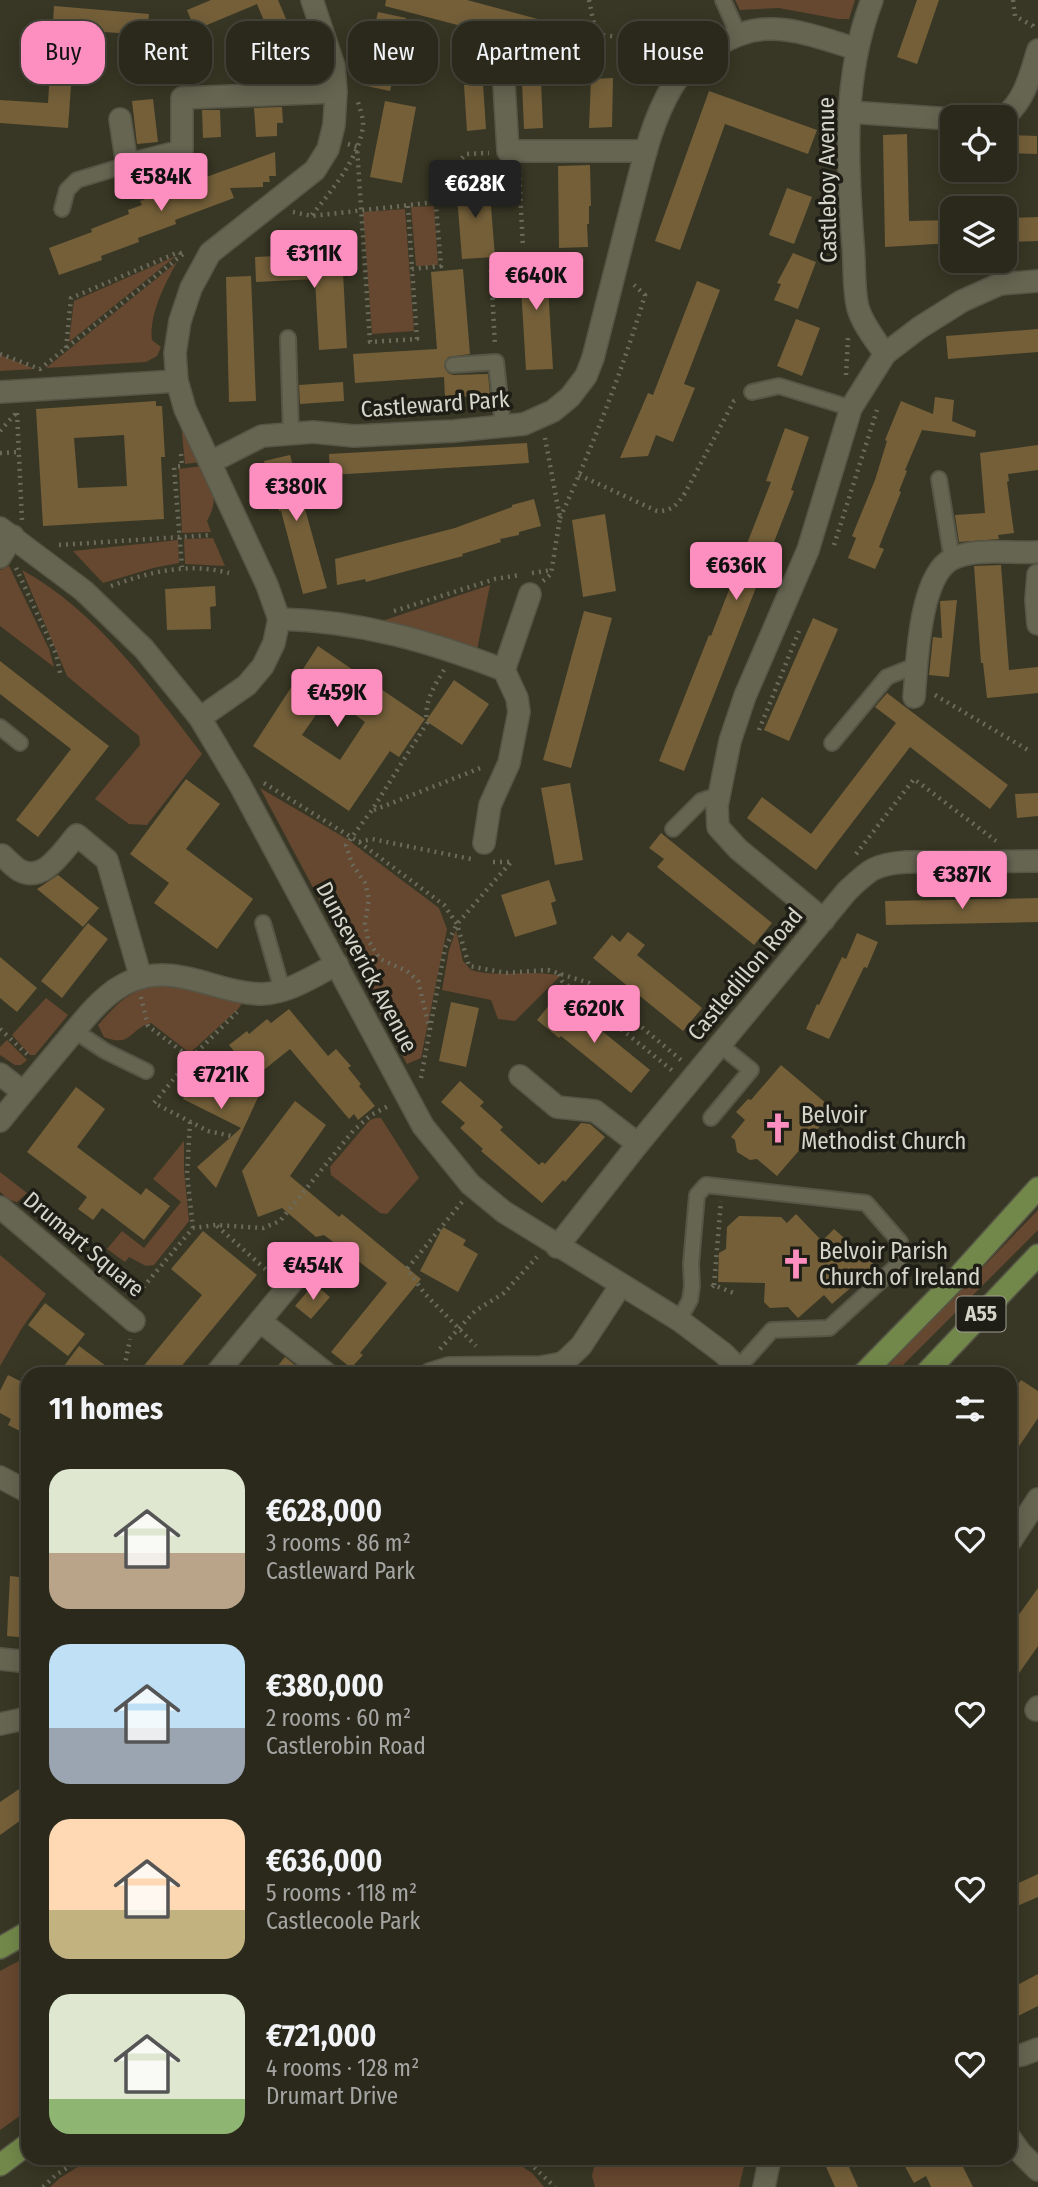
<!DOCTYPE html>
<html lang="en">
<head>
<meta charset="utf-8">
<style>
	body { margin:0; font-family:"Fira Sans Condensed",sans-serif; background:#363529; color:#f1f3f6; height:100vh; display:flex; flex-direction:column; font-size:26px; white-space:nowrap }
	* { box-sizing:border-box; margin:0 }
	p { font-size:23px; color:#a5a6a3 }
	.icon { flex:none; width:38px; height:38px; fill:none; stroke:currentColor; stroke-width:2; stroke-linecap:round; stroke-linejoin:round }
	.map { position:relative; flex:1; overflow:hidden }
	.panel { position:absolute; left:21px; top:1367px; width:996px; height:798px; display:flex; flex-direction:column; background:#2a291c; border-radius:21px; box-shadow:0 4px 18px #0003,0 0 0 2px #46453b }
	.panel>* { flex:none }
	.banner { position:absolute; left:21px; top:21px; width:998px; height:63px; display:flex; gap:14px }
	.tools { position:absolute; left:940px; top:105px; display:grid; gap:14px }
	.tools a { display:grid; place-items:center; width:77px; height:77px; border-radius:14px; background:#2a291c; box-shadow:0 4px 18px #0003,0 0 0 2px #46453b; font-size:35px }
	.price { position:absolute; translate:-50% -60px; padding:0 16px; border-radius:7px; background:#fd8ec0; color:#111; font-size:23px; line-height:46px; filter:drop-shadow(0 2px 4px #0008) }
	.price::after { content:''; position:absolute; left:50%; top:42px; width:21px; height:16px; margin-left:-10px; background:inherit; clip-path:polygon(0 0,100% 0,50% 100%) }
	.price.active { background:#222; color:#fff }
	ul { padding:0; list-style:none }
	li { display:flex; align-items:center; gap:21px; height:175px; padding:0 28px }
	li span { display:grid; place-items:center; flex:none; width:196px; height:140px; border-radius:21px; color:#555 }
	li>.icon { margin-inline-start:auto }
	span .icon { width:84px; height:84px; fill:#fffc; stroke-width:1 }
	li b { font-size:30px }
	h2 { display:flex; justify-content:space-between; align-items:center; height:84px; padding:0 28px; font-size:30px }
	.pill { padding:0 24px; border-radius:21px; background:#2a291c; box-shadow:0 4px 18px #0003,0 0 0 2px #46453b; font-size:24px; line-height:63px }
	.pill.active { background:#fd8ec0; color:#111 }
	.map>svg:first-child { display:block }
	.green { fill:#66472f }
	.building { fill:#745f39; fill-rule:evenodd }
	.lines { fill:none; stroke-linecap:round; stroke-linejoin:round }
	.service-casing { stroke:#565546; stroke-width:18 }
	.minor-casing { stroke:#565546; stroke-width:24 }
	.tertiary-casing { stroke:#565546; stroke-width:24 }
	.trunk-casing { stroke:#565546; stroke-width:24 }
	.path { stroke:#6b6a5b; stroke-width:4.5; stroke-dasharray:2 5; stroke-linecap:butt }
	.service { stroke:#666552; stroke-width:14 }
	.minor { stroke:#666552; stroke-width:21 }
	.tertiary { stroke:#666552; stroke-width:21 }
	.trunk { stroke:#72884a; stroke-width:21 }
	.labels { text-anchor:middle; dominant-baseline:central; stroke-width:7; stroke-linejoin:round; paint-order:stroke }
	.shield { fill:#1e1e16; stroke:#9f9e94; stroke-width:2 }
	.shield-label { font-size:21px; font-weight:bold; fill:#d6d5ca }
	.street-label { font-size:23px; fill:#d6d5ca; stroke:#1e1e16 }
	.poi-label { font-size:23px; fill:#d6d5ca; stroke:#1e1e16; text-anchor:start }
</style>
</head>
<body>
<div class="map">
<svg width="1038" height="2187" viewBox="0 0 1038 2187">
	<rect width="100%" height="100%" fill="#383725"/>
	<g class="green">
		<path d="M735 0H855L849 19H838L779 8 740 10Z"/>
		<path d="M434 206 438 265 416 266 411 207Z"/>
		<path d="M405 209 414 331 372 334 363 212Z"/>
		<path d="M176 256 69 342 74 301Z"/>
		<path d="M177 262C165 284 149 314 152 340L161 347 157 356 146 362 46 368Z"/>
		<path d="M0 355 35 369 0 371Z"/>
		<path d="M181 423 201 462 185 464Z"/>
		<path d="M201 466C212 489 220 497 207 521L211 532 182 533 179 469Z"/>
		<path d="M213 538 225 566 185 564 184 539Z"/>
		<path d="M178 540 179 563 153 568 103 583 73 551Z"/>
		<path d="M9 566 49 649 54 667 0 626V570Z"/>
		<path d="M22 570C97 611 151 688 202 754L147 825 129 824 95 799 140 745 139 736 67 676Z"/>
		<path d="M490 585 477 650 382 621Z"/>
		<path d="M260 788 347 839 439 908 447 929 421 1058 407 1064Z"/>
		<path d="M456 930 463 961 471 970C500 979 531 968 560 976L515 1021 498 1019 491 1000 442 990 449 950Z"/>
		<path d="M165 984 190 987 243 1002 238 1009 190 1053 151 1023C129 1029 132 1048 104 1037L98 1025C121 1000 129 989 165 984Z"/>
		<path d="M46 998 68 1015 35 1055H30L12 1035Z"/>
		<path d="M7 1040 27 1060 21 1065H15L0 1055V1047Z"/>
		<path d="M376 1118H381L419 1178 387 1214 380 1213 331 1175 330 1167 370 1120Z"/>
		<path d="M184 1141V1170L189 1221 154 1265 146 1266 129 1257 125 1262 107 1249 122 1231 144 1248 181 1202 153 1179Z"/>
		<path d="M0 1172 27 1193 17 1202 10 1200 0 1192Z"/>
		<path d="M1038 1210V1230L894 1374H880Z"/>
		<path d="M0 1255 46 1294 22 1328 0 1366Z"/>
		<path d="M28 1956V2110L0 2130V1971Z"/>
		<path d="M92 2158H509L532 2173 544 2187H50L60 2178Z"/>
		<path d="M596 2158H746L739 2187H595L592 2176Z"/>
	</g>
	<g class="building">
		<path d="M211 0H278L301 54 281 62 257 4 195 30 187 10Z"/>
		<path d="M386 0H467L571 28 565 53 385 6Z"/>
		<path d="M917 0H939L917 64 897 57Z"/>
		<path d="M54 6 149 14 147 35 75 30 68 128 0 123V100L48 103Z"/>
		<path d="M378 12 406 18 390 91 362 85Z"/>
		<path d="M195 57 197 76 162 80 160 61Z"/>
		<path d="M613 78 612 127 589 128 591 79Z"/>
		<path d="M541 82 543 128 524 129 522 83Z"/>
		<path d="M483 84 486 129 467 131 464 85Z"/>
		<path d="M709 91 817 130 808 154 725 124 680 250 655 241Z"/>
		<path d="M153 99 158 142 137 144 132 101Z"/>
		<path d="M385 101 416 107 402 183 370 177Z"/>
		<path d="M282 107 283 123H277V136L256 137 254 108Z"/>
		<path d="M202 110H220L221 137 203 138Z"/>
		<path d="M907 134 909 221 952 220V243L885 247 883 135Z"/>
		<path d="M1004 135 1037 136V154L1004 153Z"/>
		<path d="M275 152 276 176H269L270 182H263V187L230 188 234 198 175 220 176 224 138 238 139 242 101 256 102 260 59 275 49 248 92 232 91 229 129 214 128 210 142 205 140 201Z"/>
		<path d="M590 165 591 206H589V224H587L588 247 559 248 558 166Z"/>
		<path d="M489 181 495 257 462 259 456 183Z"/>
		<path d="M787 188 812 197 794 244 769 235Z"/>
		<path d="M1038 217V241L1004 242V218Z"/>
		<path d="M342 253 347 348 319 350 315 279 256 282 255 257Z"/>
		<path d="M546 253 553 369 526 370 519 254Z"/>
		<path d="M793 253 816 262 798 309 774 300 781 284 777 283Z"/>
		<path d="M463 269 470 354 448 357 444 366 448 373 453 375 488 374 490 395 445 398 444 377 355 383 353 354 437 349 431 272Z"/>
		<path d="M251 276 256 401 229 402 226 277Z"/>
		<path d="M697 281 720 290 684 384 695 388 673 442 656 435 648 456 620 458 648 393 653 395Z"/>
		<path d="M796 319 820 328 802 376 777 366Z"/>
		<path d="M1038 329V352L948 359 946 336Z"/>
		<path d="M343 382 344 401 300 404 299 385Z"/>
		<path d="M935 397 954 400 952 421 976 431 975 437 922 430 905 470 907 471 899 491 901 492 879 547 884 549 875 569 848 558 856 538 852 536 875 480 887 441 885 440 901 401 933 414Z"/>
		<path d="M156 401V406H162L165 457H161L164 519 43 526 36 409ZM124 435 127 486 78 488 74 438Z"/>
		<path d="M785 428 809 437 791 490 794 491 684 771 659 761 709 635 711 636 771 482 766 481Z"/>
		<path d="M527 443 529 463 330 475 329 454Z"/>
		<path d="M1038 445V470L1008 474 1009 481 1007 482 1014 533 998 535 999 539 959 542 955 515 985 513 980 453Z"/>
		<path d="M290 455 327 588 303 594 281 511H279L264 461Z"/>
		<path d="M534 499 541 526 519 532V535L500 539 501 542 462 554 463 556 366 582 365 579 337 585 335 559 455 528 512 507V505Z"/>
		<path d="M605 514 616 591 583 597 572 520Z"/>
		<path d="M1001 565 1009 670 1038 667V693L987 698 983 663H981L974 566Z"/>
		<path d="M215 586 216 606 210 607 211 629 167 630 165 589Z"/>
		<path d="M957 600 949 677 929 675 933 637 942 638 940 601Z"/>
		<path d="M584 611 612 618 571 768 543 760Z"/>
		<path d="M813 618 838 629 789 741 764 730Z"/>
		<path d="M318 646 425 719 399 757 390 751 349 811 253 746ZM329 696 365 722 340 760 302 735Z"/>
		<path d="M0 661 109 746 38 837 16 820 71 749 0 694Z"/>
		<path d="M454 680 489 704 462 745 426 721Z"/>
		<path d="M887 693 1008 785 990 809 910 747 816 870 747 818 762 797 811 834 896 723 875 707Z"/>
		<path d="M186 779 220 804 186 849 253 899 217 949 154 903 169 883 130 854Z"/>
		<path d="M570 783 583 860 555 865 541 788Z"/>
		<path d="M1038 793V816L1017 818 1015 794Z"/>
		<path d="M661 833 772 923 754 945 657 867 664 859 649 848Z"/>
		<path d="M58 875 99 908 83 927 37 889Z"/>
		<path d="M549 880 556 901 551 903 557 924 515 937 501 895Z"/>
		<path d="M1038 898V922L886 925 885 901Z"/>
		<path d="M88 923 108 939 62 998 41 981Z"/>
		<path d="M628 932 645 945 637 955 702 1008 683 1031 593 958 612 935 620 942Z"/>
		<path d="M857 933 878 942 867 968 864 967 829 1039 806 1029 817 1004 819 1005 842 957 846 959Z"/>
		<path d="M0 957 37 988 17 1012 0 998Z"/>
		<path d="M555 998 578 1016 580 1013 650 1070 631 1093 561 1036 559 1038 537 1020Z"/>
		<path d="M451 1002 479 1008 466 1067 439 1061Z"/>
		<path d="M289 1009 328 1056 336 1049 351 1066 348 1068 361 1084 359 1086 375 1106 358 1120 354 1114 349 1119 290 1049 255 1077 229 1045 247 1031 249 1034 267 1019 271 1023Z"/>
		<path d="M200 1062 247 1084 244 1086 260 1093 216 1188 197 1167 241 1128 183 1099Z"/>
		<path d="M781 1065 834 1110 777 1176 757 1159 750 1160 737 1152 735 1140 731 1137 745 1120 736 1112 748 1099 751 1100Z"/>
		<path d="M460 1081 484 1102 480 1106 503 1127 500 1130 539 1165 542 1162 545 1164 581 1123 590 1124 605 1137 565 1182 563 1180 542 1203 481 1151 483 1149 460 1128 465 1123 441 1102Z"/>
		<path d="M76 1087 105 1109 77 1147 141 1195 146 1188 170 1206 144 1240 102 1208 93 1220 78 1209 87 1197 27 1152Z"/>
		<path d="M295 1101 326 1125 290 1176 339 1217 342 1214 421 1279 360 1353 363 1355 351 1368 331 1352 387 1283 324 1235 316 1237 282 1208 258 1217 242 1171Z"/>
		<path d="M796 1214 822 1241 834 1229 876 1266 832 1304 824 1295 798 1318 788 1307 770 1308 764 1302 765 1283 718 1282 719 1253 726 1249 727 1227 739 1216 781 1217 787 1223Z"/>
		<path d="M443 1227 466 1240 463 1245 478 1254 458 1292 420 1271Z"/>
		<path d="M203 1231 257 1275 175 1374H137L202 1295 171 1269Z"/>
		<path d="M314 1284 330 1297 311 1319 295 1306Z"/>
		<path d="M45 1303 85 1334 68 1356 28 1325Z"/>
		<path d="M79 1346 117 1374H58Z"/>
		<path d="M285 1357 306 1374H271Z"/>
		<path d="M8 1375 28 1385V1435L8 1425 11 1419 0 1413V1391Z"/>
		<path d="M1021 1380 1038 1391V1418L1010 1460V1395Z"/>
		<path d="M10 1576 28 1578V1638L7 1636Z"/>
		<path d="M1038 1588V1646L1010 1686V1627Z"/>
		<path d="M28 1783V1815L0 1835V1802Z"/>
		<path d="M1038 1874V1897L1010 1909V1887Z"/>
		<path d="M1038 1974V2006L1010 2020V1989Z"/>
		<path d="M822 2158H845L858 2187H835Z"/>
		<path d="M913 2158H962L959 2159 973 2187H931L926 2176 914 2183 903 2163Z"/>
	</g>
	<g class="lines">
		<g class="service-casing">
			<g id="service">
				<path d="M723 0 739 36"/>
				<path d="M62 209 67 190 77 180 127 165"/>
				<path d="M288 338 291 434"/>
				<path d="M453 365 496 362 503 426"/>
				<path d="M752 392 779 386 851 408"/>
				<path d="M939 479 952 559"/>
				<path d="M0 727 20 743"/>
				<path d="M832 743 887 677 917 665"/>
				<path d="M673 829 701 801 718 795"/>
				<path d="M263 923 282 989"/>
				<path d="M75 1031 105 1051 146 1071"/>
				<path d="M711 1118 751 1070 720 1045"/>
				<path d="M679 1320 690 1300 692 1286 691 1264 697 1195 706 1185 866 1203 900 1242 897 1266 829 1328 772 1330 738 1368"/>
			</g>
		</g>
		<g class="minor-casing">
			<g id="minor">
				<path d="M872 0C842 78 847 162 853 244 855 264 853 288 858 308 863 325 875 339 885 354"/>
				<path d="M504 84 508 151H646"/>
				<path d="M849 112 952 119"/>
				<path d="M1004 117C1025 100 1030 76 1038 50"/>
				<path d="M120 119 127 165 182 151V98L336 92"/>
				<path d="M0 392 177 381"/>
				<path d="M211 462 262 436 313 432 354 436 454 431 524 424 553 411 570 397 586 376 593 358C606 308 618 258 631 208 642 167 650 124 672 87 691 56 737 27 774 29 802 30 830 41 857 49"/>
				<path d="M0 557 13 536"/>
				<path d="M1038 575 1036 600 1038 624"/>
				<path d="M279 619C360 621 429 641 504 670L517 698 519 712 509 763 490 805 484 843"/>
				<path d="M504 670 530 594"/>
				<path d="M914 697C917 664 919 576 952 559 976 547 1011 554 1038 552"/>
				<path d="M200 718 247 685 263 666 274 643 279 619 267 585 185 409 177 381 175 353 180 321 191 288 210 253 315 170 328 149 334 125 336 92 334 66 312 0"/>
				<path d="M2 855C7 860 13 866 19 870 44 884 63 850 77 835L107 860 141 978"/>
				<path d="M824 920 738 849 718 827 717 806 730 741 745 696 808 550 851 408 885 354 919 328 962 301 1000 284 1038 281"/>
				<path d="M0 1074 23 1092"/>
				<path d="M520 1076 557 1107 595 1111 638 1144"/>
				<path d="M0 1121C20 1096 41 1071 62 1046 82 1023 102 993 131 981 176 962 218 994 262 994 289 993 314 976 337 964"/>
				<path d="M0 1207 134 1321"/>
				<path d="M557 1247 638 1144 847 891C869 870 875 864 906 862L1038 861"/>
				<path d="M260 1321 327 1374"/>
				<path d="M216 1374 297 1276"/>
				<path d="M430 1374 449 1368 541 1367 563 1363 581 1346 621 1285"/>
				<path d="M0 1477 28 1492"/>
				<path d="M0 1659 20 1661"/>
				<path d="M1036 1710 1038 1707"/>
				<path d="M0 1724 28 1718"/>
				<path d="M1010 2057 1022 2055 1038 2049"/>
				<path d="M1010 2138 1020 2152 1038 2170"/>
			</g>
		</g>
		<g class="tertiary-casing">
			<g id="tertiary">
				<path d="M0 528 84 591 144 649 200 718 240 785 423 1126 470 1184 504 1212 679 1320 723 1353 744 1374"/>
				<path d="M1010 1542 1038 1499"/>
				<path d="M764 2187 770 2158"/>
			</g>
		</g>
		<g class="trunk-casing">
			<g id="trunk">
				<path d="M863 1374 955 1280 1038 1188"/>
				<path d="M925 1374 1038 1255"/>
				<path d="M0 1948 28 1932"/>
				<path d="M0 2165 28 2144"/>
			</g>
		</g>
		<g class="path">
			<path d="M589 0 596 34 682 46"/>
			<path d="M1013 0 1015 16 1033 26 1034 30"/>
			<path d="M646 41 650 82"/>
			<path d="M348 144 357 147 370 342 417 339 412 269 441 266 435 194 439 183 466 154 489 153"/>
			<path d="M519 171 523 247"/>
			<path d="M408 206 412 269"/>
			<path d="M293 212 312 216 436 202"/>
			<path d="M312 215C331 191 361 156 363 124 363 117 360 109 358 102"/>
			<path d="M491 270 495 346"/>
			<path d="M66 348 71 298 179 252 183 255"/>
			<path d="M0 354 40 369 183 254"/>
			<path d="M846 375 848 338"/>
			<path d="M17 413 22 520"/>
			<path d="M0 431 18 411"/>
			<path d="M0 453 19 452"/>
			<path d="M181 454 182 466 174 467 182 567"/>
			<path d="M579 475 657 511C672 511 677 505 685 493L734 401 739 399"/>
			<path d="M560 518C593 445 622 372 645 295L634 285"/>
			<path d="M59 545 211 535"/>
			<path d="M834 545 877 410"/>
			<path d="M16 568 56 654 61 677"/>
			<path d="M532 573 552 570"/>
			<path d="M543 581 551 574 560 518 545 438"/>
			<path d="M111 586C150 572 187 562 229 573"/>
			<path d="M394 611 495 579 520 575"/>
			<path d="M935 695 1028 750"/>
			<path d="M759 730 799 631"/>
			<path d="M264 783 359 842 444 905 457 924 469 966 506 973 548 970 589 983 681 1060"/>
			<path d="M374 810 483 767"/>
			<path d="M359 842 372 839 471 859"/>
			<path d="M856 854 914 779 996 841"/>
			<path d="M493 862H511"/>
			<path d="M559 974 562 981 674 1072"/>
			<path d="M141 997 148 1026 191 1058 237 1012"/>
			<path d="M0 1029 29 1056"/>
			<path d="M430 1030 418 981 407 971 380 959 368 940 365 923 369 899 365 883 352 864 346 845 372 810 427 723C424 702 433 688 444 670"/>
			<path d="M191 1058 154 1103 208 1131 236 1137"/>
			<path d="M421 1078 445 948 457 924 511 862"/>
			<path d="M190 1122 187 1174 193 1228"/>
			<path d="M462 1202 407 1269 425 1294 476 1346"/>
			<path d="M217 1226 273 1276"/>
			<path d="M714 1285 721 1201"/>
			<path d="M712 1287 714 1285 736 1294"/>
			<path d="M134 1298 193 1228 216 1225 263 1228 280 1221 353 1131 371 1115 390 1105"/>
			<path d="M440 1349 475 1311 504 1293 537 1257"/>
			<path d="M123 1374 130 1339"/>
			<path d="M524 2158 555 2187"/>
			<path d="M43 2187 57 2174 83 2158"/>
		</g>
		<use href="#service" class="service"/>
		<use href="#minor" class="minor"/>
		<use href="#tertiary" class="tertiary"/>
		<use href="#trunk" class="trunk"/>
	</g>
	<defs>
		<g id="church-bare" transform="scale(2.415)"><path d="M-1.2-6h2.4v3.5h3.3v2.4h-3.3V6h-2.4V-.1h-3.3v-2.4h3.3Z" fill="#fd8ec0" stroke="#1e1e16" stroke-width="2.5" paint-order="stroke"/></g>
	</defs>
	<g fill-rule="evenodd">
		<use href="#church-bare" x="778" y="1128"/>
		<use href="#church-bare" x="796" y="1264"/>
	</g>
	<g class="labels">
		<rect class="shield" x="956.5" y="1296.5" width="49" height="35" rx="5"/>
		<g class="shield-label">
			<text x="981" y="1314">A55</text>
		</g>
		<g class="street-label">
			<text transform="translate(827 180) rotate(-91)">Castleboy Avenue</text>
			<text transform="translate(435 404) rotate(-4)">Castleward Park</text>
			<text transform="translate(367 967) rotate(62)">Dunseverick Avenue</text>
			<text transform="translate(745 974) rotate(-50)">Castledillon Road</text>
			<text transform="translate(84 1244) rotate(40)">Drumart Square</text>
		</g>
		<g class="poi-label">
			<text x="801" y="1115">Belvoir<tspan x="801" dy="26">Methodist Church</tspan></text>
			<text x="819" y="1251">Belvoir Parish<tspan x="819" dy="26">Church of Ireland</tspan></text>
		</g>
	</g>
</svg>
<div class="tools">
<a><svg class="icon" aria-label="locate" viewBox="0 0 24 24"><circle cx="12" cy="12" r="6"/><path d="M12 2v4M12 18v4M2 12h4M18 12h4"/></svg></a>
<a><svg class="icon" aria-label="layers" viewBox="0 0 24 24"><path d="M12 4l9 5-9 5-9-5zM3 14l9 5 9-5"/></svg></a>
</div>
<b class="price" style="left:161px;top:213px">€584K</b>
<b class="price active" style="left:475px;top:220px">€628K</b>
<b class="price" style="left:314px;top:290px">€311K</b>
<b class="price" style="left:536px;top:312px">€640K</b>
<b class="price" style="left:296px;top:523px">€380K</b>
<b class="price" style="left:736px;top:602px">€636K</b>
<b class="price" style="left:337px;top:729px">€459K</b>
<b class="price" style="left:962px;top:911px">€387K</b>
<b class="price" style="left:594px;top:1045px">€620K</b>
<b class="price" style="left:221px;top:1111px">€721K</b>
<b class="price" style="left:313px;top:1302px">€454K</b>
<div class="banner">
<a class="pill active">Buy</a>
<a class="pill">Rent</a>
<a class="pill">Filters</a>
<a class="pill">New</a>
<a class="pill">Apartment</a>
<a class="pill">House</a>
</div>
<section class="panel">
<h2>11 homes<svg class="icon" aria-label="filters" viewBox="0 0 24 24"><path d="M4 7h16M4 17h16"/><circle cx="9" cy="7" r="2"/><circle cx="15" cy="17" r="2"/></svg></h2>
<ul>
<li><span style="background:linear-gradient(#dfe7d0 60%,#b9a48a 0)"><svg class="icon" aria-label="home" viewBox="0 0 24 24"><path d="M3 11l9-7 9 7M6 9v11h12V9"/></svg></span><div><b>€628,000</b><p>3 rooms · 86 m²</p><p>Castleward Park</p></div><svg class="icon" aria-label="heart" viewBox="0 0 24 24"><path d="M12 20l-8-8c-3-5 5-10 8-4 3-6 11-1 8 4z"/></svg></li>
<li><span style="background:linear-gradient(#bfe0f5 60%,#9aa5b1 0)"><svg class="icon" aria-label="home" viewBox="0 0 24 24"><path d="M3 11l9-7 9 7M6 9v11h12V9"/></svg></span><div><b>€380,000</b><p>2 rooms · 60 m²</p><p>Castlerobin Road</p></div><svg class="icon" aria-label="heart" viewBox="0 0 24 24"><path d="M12 20l-8-8c-3-5 5-10 8-4 3-6 11-1 8 4z"/></svg></li>
<li><span style="background:linear-gradient(#ffd9b3 65%,#c2b280 0)"><svg class="icon" aria-label="home" viewBox="0 0 24 24"><path d="M3 11l9-7 9 7M6 9v11h12V9"/></svg></span><div><b>€636,000</b><p>5 rooms · 118 m²</p><p>Castlecoole Park</p></div><svg class="icon" aria-label="heart" viewBox="0 0 24 24"><path d="M12 20l-8-8c-3-5 5-10 8-4 3-6 11-1 8 4z"/></svg></li>
<li><span style="background:linear-gradient(#dfe7d0 75%,#8fb573 0)"><svg class="icon" aria-label="home" viewBox="0 0 24 24"><path d="M3 11l9-7 9 7M6 9v11h12V9"/></svg></span><div><b>€721,000</b><p>4 rooms · 128 m²</p><p>Drumart Drive</p></div><svg class="icon" aria-label="heart" viewBox="0 0 24 24"><path d="M12 20l-8-8c-3-5 5-10 8-4 3-6 11-1 8 4z"/></svg></li>
</ul>
</section>
</div>
</body>
</html>
